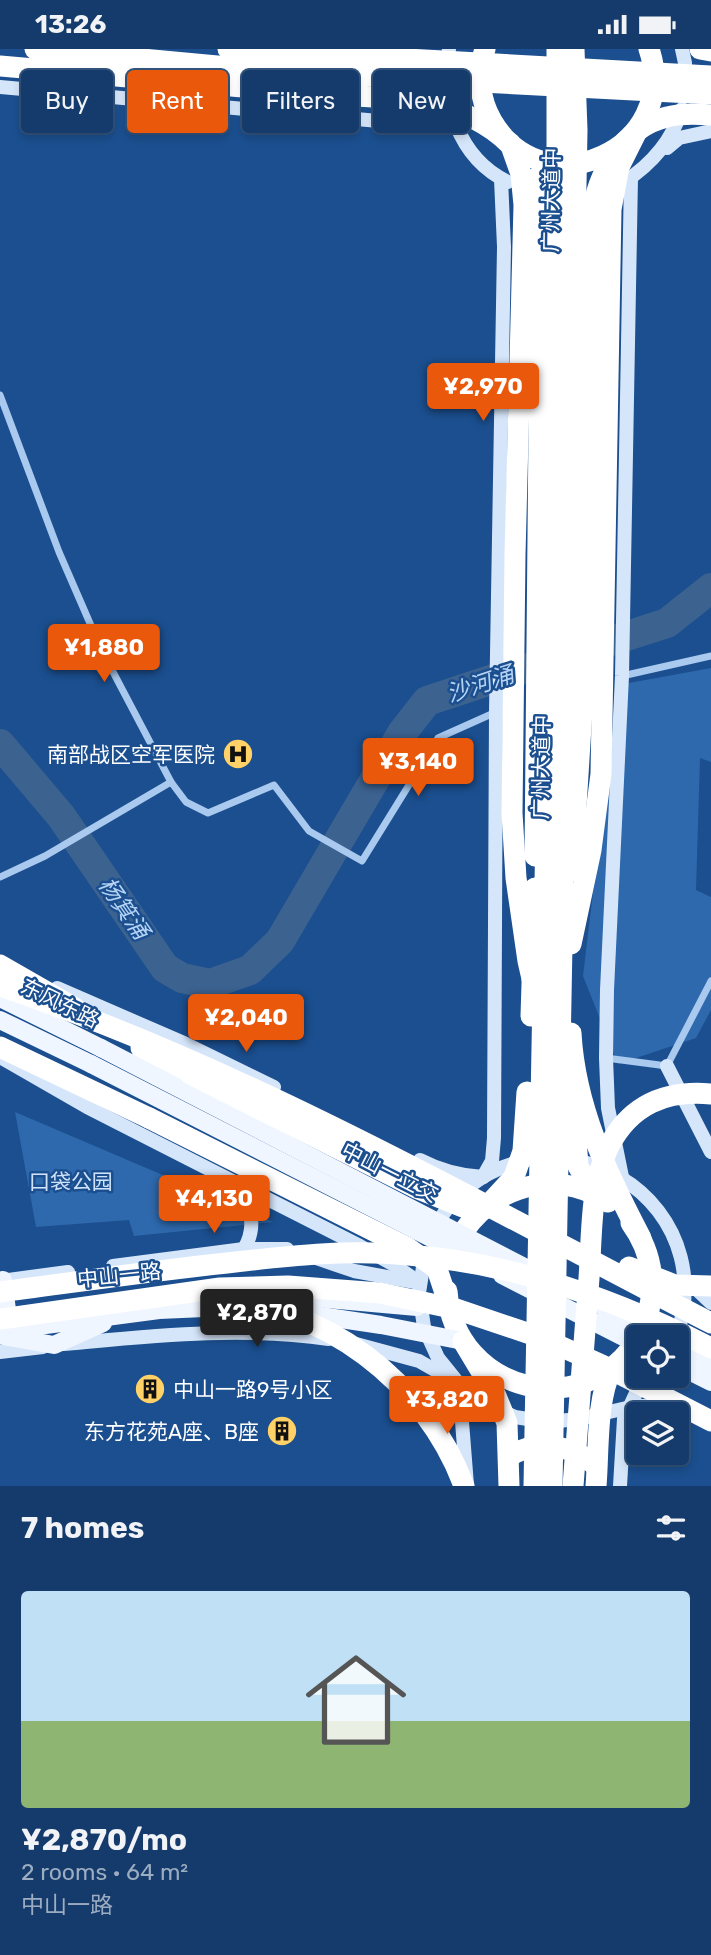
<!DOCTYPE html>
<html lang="en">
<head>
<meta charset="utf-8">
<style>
	body { margin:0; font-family:Rubik,"Noto Sans SC",sans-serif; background:#214673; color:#f1f3f6; height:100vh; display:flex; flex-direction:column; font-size:26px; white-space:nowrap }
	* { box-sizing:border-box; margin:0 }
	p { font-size:23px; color:#9dadc1 }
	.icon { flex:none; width:38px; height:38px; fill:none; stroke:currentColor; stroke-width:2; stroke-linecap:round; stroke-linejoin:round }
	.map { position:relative; height:1437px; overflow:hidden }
	.sheet { display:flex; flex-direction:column; background:#143b6b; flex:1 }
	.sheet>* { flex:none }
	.banner { position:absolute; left:21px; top:21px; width:670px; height:63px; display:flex; gap:14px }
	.fabs { position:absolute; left:626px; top:1276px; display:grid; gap:14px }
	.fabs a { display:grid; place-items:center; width:63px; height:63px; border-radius:7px; background:#143b6b; box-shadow:0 4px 10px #0003,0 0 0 2px #33557e; font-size:35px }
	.price { position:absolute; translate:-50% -60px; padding:0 16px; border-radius:7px; background:#ea580c; color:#fff; font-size:23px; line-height:46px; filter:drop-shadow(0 2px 4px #0008) }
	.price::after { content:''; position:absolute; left:50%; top:42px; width:21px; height:16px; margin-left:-10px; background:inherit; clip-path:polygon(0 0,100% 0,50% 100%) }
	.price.on { background:#222; color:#fff }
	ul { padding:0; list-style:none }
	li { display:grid; align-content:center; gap:14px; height:371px; padding:0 21px }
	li+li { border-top:2px solid #33557e }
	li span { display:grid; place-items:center; height:217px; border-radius:7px; color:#555 }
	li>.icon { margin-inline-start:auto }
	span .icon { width:126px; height:126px; fill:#fffc; stroke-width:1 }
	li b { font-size:30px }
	h2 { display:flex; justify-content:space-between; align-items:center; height:84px; padding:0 21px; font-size:30px }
	.chip { padding:0 24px; border-radius:7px; background:#143b6b; box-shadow:0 4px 10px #0003,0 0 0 2px #33557e; font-size:24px; line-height:63px }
	.chip.on { background:#ea580c; color:#fff }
	.status { display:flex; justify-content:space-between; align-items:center; height:49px; padding:0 35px; background:#143b6b; direction:ltr }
	.status svg { height:19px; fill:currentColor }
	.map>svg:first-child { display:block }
	.green { fill:#2e69ad }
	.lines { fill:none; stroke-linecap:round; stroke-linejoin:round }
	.river { stroke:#3c6290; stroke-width:30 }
	.street { stroke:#a9c9ee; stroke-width:7 }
	.secondary { stroke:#d6e6fa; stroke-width:14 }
	.primary { stroke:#f0f6ff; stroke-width:18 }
	.highway { stroke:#fff; stroke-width:21 }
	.primary-bridge { stroke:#f0f6ff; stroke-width:18 }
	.highway-bridge { stroke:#fff; stroke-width:21 }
	.labels { text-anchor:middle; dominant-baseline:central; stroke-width:5; stroke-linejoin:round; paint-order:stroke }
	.street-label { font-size:21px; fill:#fff; stroke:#1b4f8f }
	.poi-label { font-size:21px; fill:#fff; stroke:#1b4f8f; text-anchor:end }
	.park-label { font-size:21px; fill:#cfe3fa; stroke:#1b4f8f }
	.water-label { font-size:23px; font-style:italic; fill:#b5d3f5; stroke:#1b4f8f }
</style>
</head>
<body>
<div class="status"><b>13:26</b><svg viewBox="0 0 49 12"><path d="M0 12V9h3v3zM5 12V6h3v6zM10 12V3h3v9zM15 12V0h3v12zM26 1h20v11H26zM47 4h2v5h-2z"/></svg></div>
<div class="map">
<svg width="711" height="1437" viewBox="0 0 711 1437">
	<rect width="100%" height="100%" fill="#1b4f8f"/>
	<g class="green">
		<path d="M711 619V713L700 709 696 841 711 848V961L696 989 618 1015 583 927 618 636Z"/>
		<path d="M15 1063 273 1173 134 1187 129 1171 36 1178Z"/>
	</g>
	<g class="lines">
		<g class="river">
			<path d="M574 604 667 574 711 539"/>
			<path d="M0 695 61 767 165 919 182 929 210 935 250 921 280 892 402 684 427 652 527 619"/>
		</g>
		<g class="street">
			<path d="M0 346 59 503 102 602 171 733 186 753 208 764 274 736 309 782 362 812 438 689 496 663"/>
			<path d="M622 627 711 607"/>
			<path d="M0 828 45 807 171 733"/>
			<path d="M606 1009 667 1017 711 932"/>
		</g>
		<g class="secondary">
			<path d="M449 0C440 51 458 109 508 133"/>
			<path d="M682 0 685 14 686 33"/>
			<path d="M0 38 456 79"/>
			<path d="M667 99 679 89 711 82"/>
			<path d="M624 133C652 115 672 92 682 60"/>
			<path d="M57 939 186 995 274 1038"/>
			<path d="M0 1008 87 1058 360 1197 394 1216 420 1234"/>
			<path d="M667 1017 711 1103"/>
			<path d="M569 1110C643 1122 695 1186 683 1262 682 1271 678 1280 676 1288"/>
			<path d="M420 1111C441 1122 460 1127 483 1128"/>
			<path d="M483 1128 492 1112 494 1089 496 663 504 198 501 130"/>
			<path d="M622 1128 608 1059 606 1009 607 941 622 627 631 128"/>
			<path d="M237 1135C250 1157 258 1176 244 1200"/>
			<path d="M434 1183C448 1147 488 1118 525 1112"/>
			<path d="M425 1205 419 1244 424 1278 438 1309 459 1335 467 1436"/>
			<path d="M316 1209 354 1222 415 1233"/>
			<path d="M113 1217 244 1200H287"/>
			<path d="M0 1232 68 1223"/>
			<path d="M692 1236 711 1254"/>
			<path d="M63 1295C152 1287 239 1277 329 1290"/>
			<path d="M356 1295 419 1312 459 1335 485 1355 515 1368 547 1373 579 1370 635 1357H645L673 1365"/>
			<path d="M0 1303 43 1298"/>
			<path d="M620 1437 624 1370 637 1342"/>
		</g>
		<g class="primary">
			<path d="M0 949 101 999"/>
			<path d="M0 971 91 1015"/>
			<path d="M3 1231 7 1261"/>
			<path d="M0 1282 159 1261 227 1258"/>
			<path d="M3 1287 54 1296 103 1274"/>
			<path d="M677 1298 711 1315"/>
			<path d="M677 1316 711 1333"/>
		</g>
		<g class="highway">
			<path d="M485 0C477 24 479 50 492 72 545 162 682 99 649 0"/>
			<path d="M700 0 711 2"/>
			<path d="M0 17 321 45"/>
			<path d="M535 807 540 274"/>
			<path d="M572 822 584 629 590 274"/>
			<path d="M0 916 75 959"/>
			<path d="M531 967 535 839"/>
			<path d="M0 998 149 1069"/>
			<path d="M141 999 189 1025"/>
			<path d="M631 1174C656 1208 658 1249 640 1286"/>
			<path d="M453 1203C477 1142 551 1114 608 1153"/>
			<path d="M447 1242C455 1344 586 1376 639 1288"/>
			<path d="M509 1408C531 1391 570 1395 591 1413"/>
		</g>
		<g class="primary-bridge">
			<path d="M101 999 534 1223"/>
			<path d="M91 1015 474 1211"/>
			<path d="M502 1226 639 1296"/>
			<path d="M316 1249 417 1258"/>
			<path d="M605 1260 658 1288"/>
			<path d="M294 1263 381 1276 463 1292"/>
		</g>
		<g class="highway-bridge">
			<path d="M35 0 271 22 711 45"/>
			<path d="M228 0 711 27"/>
			<path d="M321 45C391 50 467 45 517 103"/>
			<path d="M510 94 521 125 524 156 515 506 512 764 516 829 528 912 535 943"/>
			<path d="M534 130 539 172 540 274"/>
			<path d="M590 274 592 168C596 126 623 78 667 68 681 64 697 65 711 66"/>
			<path d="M571 895 591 801 601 725 611 160 619 118 638 80"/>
			<path d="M0 937C249 1021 478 1154 711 1274"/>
			<path d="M571 984C575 1058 607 1124 641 1189"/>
			<path d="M190 1025 416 1139 463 1158 474 1159 490 1154 514 1128 523 1102 527 1043"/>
			<path d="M573 1049 578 1117 583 1126 603 1147"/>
			<path d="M149 1069 408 1199 437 1220 448 1253"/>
			<path d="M629 1218 675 1236 711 1237"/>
			<path d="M0 1243C76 1233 151 1222 227 1214 287 1207 347 1200 408 1206 515 1214 616 1250 711 1299"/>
			<path d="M211 1252C323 1253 426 1334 464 1437"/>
			<path d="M0 1270 220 1239 288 1237 380 1244 456 1260 542 1289 602 1316 711 1372"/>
			<path d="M463 1292 496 1347 507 1374 509 1437"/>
			<path d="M534 1437 557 176V0"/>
			<path d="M552 1437 577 81 574 0"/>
			<path d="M573 1437C578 1368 584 1298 589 1229 592 1186 590 1136 609 1097 631 1055 666 1041 711 1045"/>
			<path d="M596 1437C599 1401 596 1351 612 1319"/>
		</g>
	</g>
	<defs>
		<g id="hospital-disc" transform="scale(1.575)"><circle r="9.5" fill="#ffd166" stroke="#1b4f8f"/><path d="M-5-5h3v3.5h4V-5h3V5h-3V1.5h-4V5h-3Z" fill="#111"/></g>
		<g id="building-disc" transform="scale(1.575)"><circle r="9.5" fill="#ffd166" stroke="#1b4f8f"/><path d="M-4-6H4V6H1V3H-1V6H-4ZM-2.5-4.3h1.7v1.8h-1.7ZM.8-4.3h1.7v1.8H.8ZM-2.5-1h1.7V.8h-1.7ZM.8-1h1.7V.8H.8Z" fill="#111"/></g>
	</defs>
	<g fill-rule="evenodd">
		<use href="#hospital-disc" x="238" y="705"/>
		<use href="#building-disc" x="150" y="1340"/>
		<use href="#building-disc" x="282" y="1382"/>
	</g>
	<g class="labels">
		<g class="street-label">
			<text transform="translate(551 151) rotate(-89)">广州大道中</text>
			<text transform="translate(541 718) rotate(-89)">广州大道中</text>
			<text transform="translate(60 954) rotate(26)">东风东路</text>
			<text transform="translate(390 1123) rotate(27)">中山一立交</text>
			<text transform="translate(119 1226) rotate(-6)">中山一路</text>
		</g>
		<g class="poi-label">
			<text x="215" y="705">南部战区空军医院</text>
			<text x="173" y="1340" text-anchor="start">中山一路9号小区</text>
			<text x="259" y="1382">东方花苑A座、B座</text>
		</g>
		<g class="park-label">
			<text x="71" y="1132">口袋公园</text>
		</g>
		<g class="water-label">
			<text transform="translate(480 635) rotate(-18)">沙河涌</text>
			<text transform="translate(124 859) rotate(55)">杨箕涌</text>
		</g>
	</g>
</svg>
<div class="fabs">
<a><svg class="icon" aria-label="locate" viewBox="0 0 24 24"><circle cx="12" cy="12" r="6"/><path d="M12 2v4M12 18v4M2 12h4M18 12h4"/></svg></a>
<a><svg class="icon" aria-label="layers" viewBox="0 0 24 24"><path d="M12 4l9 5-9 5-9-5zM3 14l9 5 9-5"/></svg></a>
</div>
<b class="price" style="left:483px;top:374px">¥2,970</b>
<b class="price" style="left:104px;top:635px">¥1,880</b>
<b class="price" style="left:418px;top:749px">¥3,140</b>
<b class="price" style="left:246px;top:1005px">¥2,040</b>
<b class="price" style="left:214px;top:1186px">¥4,130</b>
<b class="price on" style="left:257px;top:1300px">¥2,870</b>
<b class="price" style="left:447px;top:1387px">¥3,820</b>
<div class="banner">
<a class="chip">Buy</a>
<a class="chip on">Rent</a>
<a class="chip">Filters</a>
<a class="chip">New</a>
</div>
</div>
<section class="sheet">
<h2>7 homes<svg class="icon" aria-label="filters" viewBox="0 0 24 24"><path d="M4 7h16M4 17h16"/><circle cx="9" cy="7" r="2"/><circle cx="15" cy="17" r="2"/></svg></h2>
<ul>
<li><span style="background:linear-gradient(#bfe0f5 60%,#8fb573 0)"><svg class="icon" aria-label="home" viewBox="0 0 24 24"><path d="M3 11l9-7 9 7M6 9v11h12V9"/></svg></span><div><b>¥2,870/mo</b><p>2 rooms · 64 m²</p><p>中山一路</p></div></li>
</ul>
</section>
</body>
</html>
